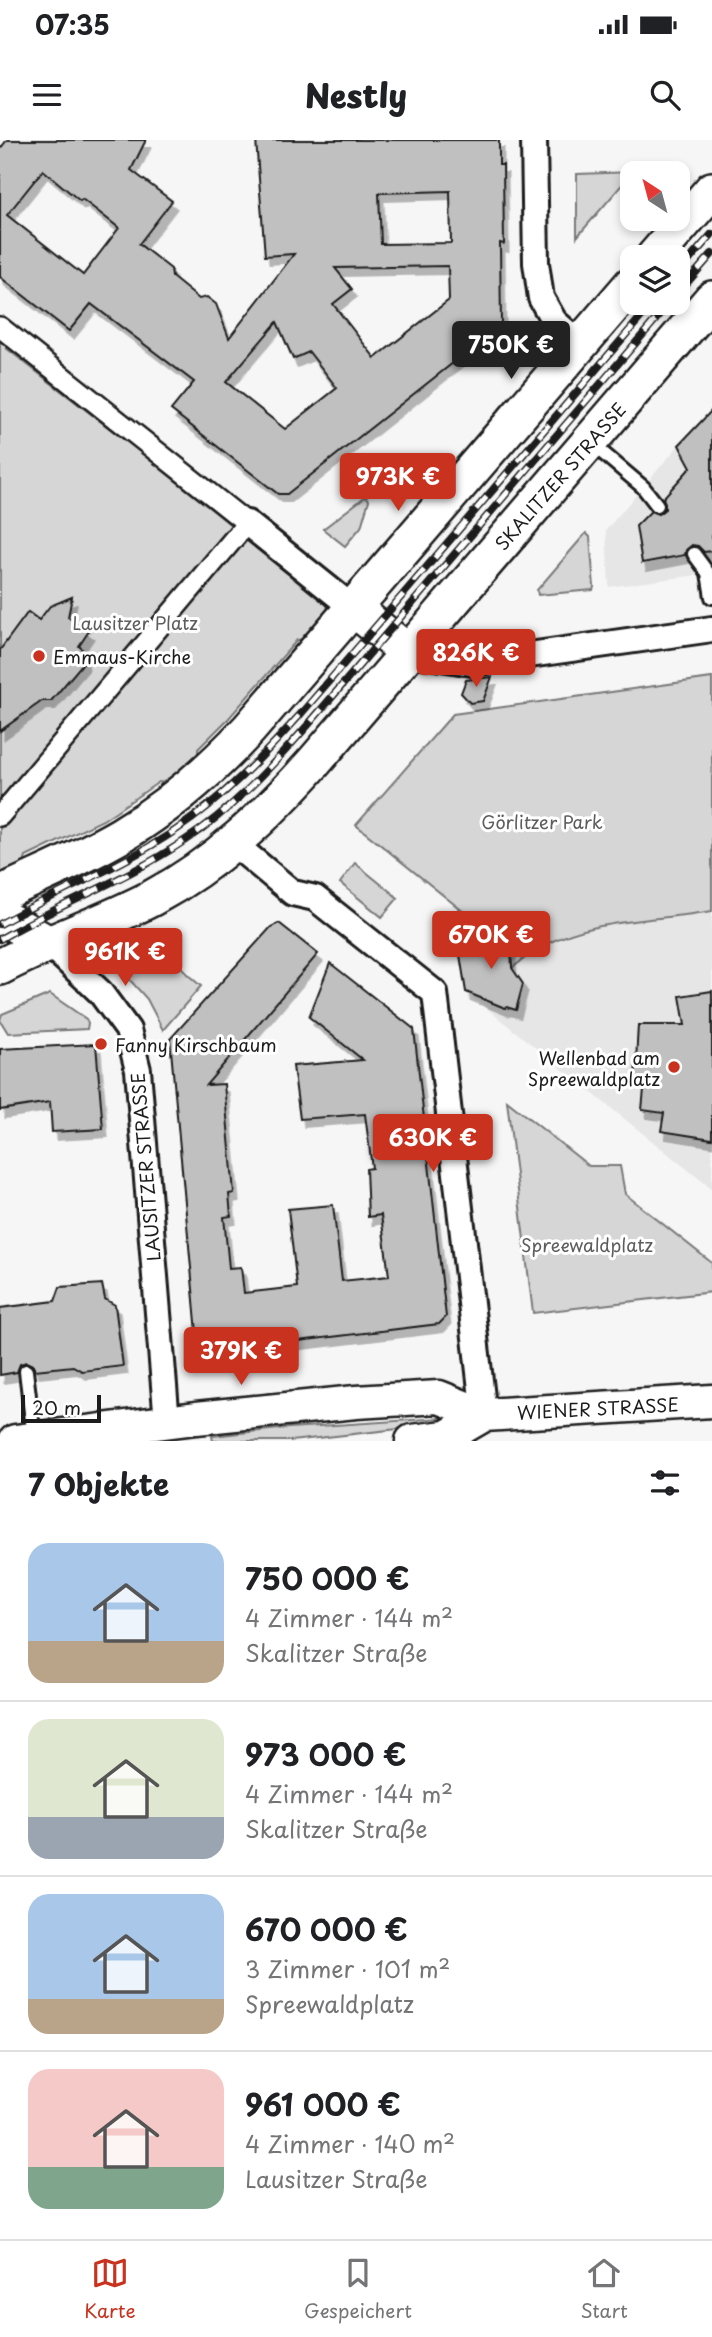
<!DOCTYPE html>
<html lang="de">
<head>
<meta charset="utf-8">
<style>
	body { margin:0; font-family:"Playpen Sans",sans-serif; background:#f2f2f2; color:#202124; height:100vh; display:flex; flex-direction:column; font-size:26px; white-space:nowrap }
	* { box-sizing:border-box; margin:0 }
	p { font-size:23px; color:#757577 }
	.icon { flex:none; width:38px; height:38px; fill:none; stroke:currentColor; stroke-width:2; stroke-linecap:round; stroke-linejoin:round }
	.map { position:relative; height:1301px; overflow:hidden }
	.panel { display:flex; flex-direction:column; background:#fff; flex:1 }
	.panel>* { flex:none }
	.needle { width:46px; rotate:324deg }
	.buttons { position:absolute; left:620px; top:21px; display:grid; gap:14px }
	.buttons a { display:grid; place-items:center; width:70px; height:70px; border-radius:14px; background:#fff; box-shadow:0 4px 10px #0003; font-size:35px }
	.scale { position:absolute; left:21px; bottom:18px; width:80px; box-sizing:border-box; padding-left:7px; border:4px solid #1c1c1c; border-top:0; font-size:19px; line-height:24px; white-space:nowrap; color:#1c1c1c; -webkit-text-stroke:5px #fff; paint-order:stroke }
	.price { position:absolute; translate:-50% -60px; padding:0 16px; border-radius:7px; background:#c8321e; color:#fff; font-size:23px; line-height:46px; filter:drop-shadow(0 2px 4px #0008) }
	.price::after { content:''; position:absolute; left:50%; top:42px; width:21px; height:16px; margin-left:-10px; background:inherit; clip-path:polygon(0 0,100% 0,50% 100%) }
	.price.selected { background:#222; color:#fff }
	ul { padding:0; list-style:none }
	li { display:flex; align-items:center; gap:21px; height:175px; padding:0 28px }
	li+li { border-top:2px solid #e0e0e0 }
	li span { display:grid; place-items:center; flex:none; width:196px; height:140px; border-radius:21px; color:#555 }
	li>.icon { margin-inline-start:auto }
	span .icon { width:84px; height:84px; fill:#fffc; stroke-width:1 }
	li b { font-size:30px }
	h2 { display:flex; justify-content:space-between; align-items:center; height:84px; padding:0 28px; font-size:30px }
	.status { display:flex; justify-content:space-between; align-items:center; height:49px; padding:0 35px; background:#fff; direction:ltr }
	.status svg { height:19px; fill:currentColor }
	header { display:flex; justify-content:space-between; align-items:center; height:91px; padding:0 28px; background:#fff; font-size:32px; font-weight:800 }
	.tabs { display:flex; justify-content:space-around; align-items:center; height:98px; border-top:2px solid #e0e0e0; background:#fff; font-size:19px; color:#757577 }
	.tabs a { display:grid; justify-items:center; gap:4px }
	.tabs .selected { color:#c8321e }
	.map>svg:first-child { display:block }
	.built { fill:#e6e6e6 }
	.green { fill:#d6d6d6; stroke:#797979; stroke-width:2 }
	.building { fill:#c0c0c0; stroke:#1c1c1c; stroke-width:2; fill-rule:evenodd; filter:url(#shadow) }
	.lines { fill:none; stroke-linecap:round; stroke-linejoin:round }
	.service-casing { stroke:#1c1c1c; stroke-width:18 }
	.pedestrian-casing { stroke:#1c1c1c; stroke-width:24 }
	.minor-casing { stroke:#1c1c1c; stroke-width:30 }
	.tertiary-casing { stroke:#1c1c1c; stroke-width:37 }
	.secondary-casing { stroke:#1c1c1c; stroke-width:40 }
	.service { stroke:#fff; stroke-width:12 }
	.pedestrian { stroke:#fff; stroke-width:19 }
	.minor { stroke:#fff; stroke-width:24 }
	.tertiary { stroke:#fff; stroke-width:32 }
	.secondary { stroke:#fff; stroke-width:35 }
	.rail-casing { stroke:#1c1c1c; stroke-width:8 }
	.rail { stroke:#fff; stroke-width:5; stroke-dasharray:16; stroke-linecap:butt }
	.poi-dot { fill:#c8321e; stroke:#fff; stroke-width:2.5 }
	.labels { text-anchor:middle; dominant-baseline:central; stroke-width:6; stroke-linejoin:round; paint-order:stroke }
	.street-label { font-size:18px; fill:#1c1c1c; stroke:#fff }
	.park-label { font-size:18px; fill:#5d5d5d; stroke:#fff }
	.poi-label { font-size:18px; fill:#1c1c1c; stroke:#fff; text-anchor:start }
</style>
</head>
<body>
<div class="status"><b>07:35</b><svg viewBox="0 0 49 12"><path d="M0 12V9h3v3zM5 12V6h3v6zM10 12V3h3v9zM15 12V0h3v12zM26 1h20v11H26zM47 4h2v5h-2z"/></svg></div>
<header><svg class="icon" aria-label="menu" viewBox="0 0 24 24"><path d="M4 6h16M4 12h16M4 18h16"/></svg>Nestly<svg class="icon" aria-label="search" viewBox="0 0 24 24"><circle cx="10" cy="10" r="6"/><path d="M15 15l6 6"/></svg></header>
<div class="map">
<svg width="712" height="1301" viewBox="0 0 712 1301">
	<defs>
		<filter id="shadow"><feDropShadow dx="4.5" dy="8" stdDeviation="0" flood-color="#0004"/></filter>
	</defs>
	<rect width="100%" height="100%" fill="#f6f6f6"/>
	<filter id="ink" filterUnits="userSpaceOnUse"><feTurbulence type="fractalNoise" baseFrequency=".0143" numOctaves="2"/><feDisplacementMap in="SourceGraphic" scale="14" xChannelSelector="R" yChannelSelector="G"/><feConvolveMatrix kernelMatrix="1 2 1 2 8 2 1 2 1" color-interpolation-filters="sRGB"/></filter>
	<g filter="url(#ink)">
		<g class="built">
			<path d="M679 305 694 332 712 322V433L609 447 606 390Z"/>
			<path d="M712 771V1049L466 852 460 815 482 787 511 810 513 827 543 806 586 790 637 779 687 776Z"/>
		</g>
		<g class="green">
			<path d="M633 32 577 97V34Z"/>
			<path d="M0 199 6 204V208L123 299 127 298 161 327V329L326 461 329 473 311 498 297 500 229 578 198 609V623L173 644 159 642 103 680 26 717 22 730 0 739Z"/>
			<path d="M366 356 369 360 361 387 345 406 323 389Z"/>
			<path d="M586 393 590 397 594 447 593 450 538 455 537 450Z"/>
			<path d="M712 538V771C656 781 595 778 543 806 532 811 522 821 512 828L511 810 356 685 453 574Z"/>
			<path d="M355 723 398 758 382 777 340 743Z"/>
			<path d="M170 811 187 834 201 846 163 890 147 859 121 830V827Z"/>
			<path d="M50 854 86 879 88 883 87 889 8 893 0 880 2 874Z"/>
			<path d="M507 961 589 1026H620L625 1054 712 1123V1152L533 1173Z"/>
			<path d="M442 1278V1284L291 1301H213L212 1296 289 1288Z"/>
		</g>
		<g class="building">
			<path d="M7 0H146L131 30 172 61 139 104 171 129 172 137 199 159 207 157 216 164 229 198 294 114 265 116 256 0H499V25H503L504 104 500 103 501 185 287 354H278L171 270 194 242 91 164 69 191 0 137V9ZM43 30 80 61 82 59 119 88 83 135 7 75ZM450 51 451 103 381 104 379 53ZM448 126 449 160 375 218 333 164 352 149 335 128ZM277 182 293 219 309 212 337 248 285 289 226 242Z"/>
			<path d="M712 270V411L704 412 698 406 692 405 686 410 685 415 642 423 636 386 651 371 658 374 665 369V363L663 358 691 327 679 305Z"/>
			<path d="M72 457 68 477 89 491 79 506 82 509 84 522 51 561H42L0 591V510L28 472 39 480 50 466Z"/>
			<path d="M492 537 483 561 470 563 461 553 466 540Z"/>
			<path d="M279 783 318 814 206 945 224 944 234 1053 229 1054 231 1076 224 1077 229 1128 241 1127 244 1153 297 1147 288 1069 333 1065 342 1141 389 1136 381 1075 368 1077 366 1029 372 1028 365 974 300 979 293 926 363 920 309 877 330 823 414 889 446 1177 439 1184 207 1212 198 1204 170 899 271 787Z"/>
			<path d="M482 787 511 810 512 828 523 844 516 870 506 867 505 868 466 852 460 815Z"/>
			<path d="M712 851V999L661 991 664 973 642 970 645 939H635L638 885H685L680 856Z"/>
			<path d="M96 904 103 989 52 992 50 962 0 970V909Z"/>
			<path d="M102 1144 105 1159 115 1165 123 1226 82 1231 73 1226 35 1230 33 1225 26 1222 20 1224 17 1232 0 1235V1168L55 1161 60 1147Z"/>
		</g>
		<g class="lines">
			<g class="service-casing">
				<g id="service">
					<path d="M591 303 643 347 657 365"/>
					<path d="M694 414 708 433 712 457"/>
					<path d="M26 1231 34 1297"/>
				</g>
			</g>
			<g class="pedestrian-casing">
				<path id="pedestrian" d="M0 187 247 383 0 676"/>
			</g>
			<g class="minor-casing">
				<g id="minor">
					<path d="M534 0 536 123 541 158 554 181 580 204"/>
					<path d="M247 383 353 468"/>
					<path d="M409 513 472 523 712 489"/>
					<path d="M233 703 293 753 315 758 435 853 484 1275"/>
					<path d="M49 804 100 852 128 890 138 930 167 1282"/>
				</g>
			</g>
			<g class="tertiary-casing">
				<g id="tertiary">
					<path d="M15 1301 196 1278 356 1262 439 1257 484 1275"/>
					<path d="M412 1301 446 1297 484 1275 712 1261"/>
				</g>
			</g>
			<g class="secondary-casing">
				<g id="secondary">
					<path d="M654 117 712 50"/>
					<path d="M353 468 409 513"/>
					<path d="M0 754C40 735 82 718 121 695 170 666 211 630 249 589L632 144"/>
					<path d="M0 776 49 804"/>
					<path d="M0 827C49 801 102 784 152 758 216 724 267 675 315 621L712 159"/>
				</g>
			</g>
			<use href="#service" class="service"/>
			<use href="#pedestrian" class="pedestrian"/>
			<use href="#minor" class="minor"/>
			<use href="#tertiary" class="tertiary"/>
			<use href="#secondary" class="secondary"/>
			<g class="rail-casing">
				<g id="rail">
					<path d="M677 134 712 94"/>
					<path d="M677 154 712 114"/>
					<path d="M0 784C58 751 121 727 176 690 223 658 261 618 299 576L653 163"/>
					<path d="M0 799C60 764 126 740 184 701 232 670 270 628 308 585L670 163"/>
				</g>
			</g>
			<use href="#rail" class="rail"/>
		</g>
	</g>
	<g class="poi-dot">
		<circle cx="39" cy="516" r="7"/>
		<circle cx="101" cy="904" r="7"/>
		<circle cx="674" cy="927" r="7"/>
	</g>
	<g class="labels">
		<g class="street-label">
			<text transform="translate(560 336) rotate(-49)">SKALITZER STRASSE</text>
			<text transform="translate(145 1027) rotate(-95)">LAUSITZER STRASSE</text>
			<text transform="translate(598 1268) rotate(-3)">WIENER STRASSE</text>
		</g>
		<g class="park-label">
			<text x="135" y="482">Lausitzer Platz</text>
			<text x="542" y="681">Görlitzer Park</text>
			<text x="587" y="1104">Spreewaldplatz</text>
		</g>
		<g class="poi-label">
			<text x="53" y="516">Emmaus-Kirche</text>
			<text x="115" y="904">Fanny Kirschbaum</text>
			<text x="660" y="917" text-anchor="end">Wellenbad am<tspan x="660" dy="21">Spreewaldplatz</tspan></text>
		</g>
	</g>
</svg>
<div class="buttons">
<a><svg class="needle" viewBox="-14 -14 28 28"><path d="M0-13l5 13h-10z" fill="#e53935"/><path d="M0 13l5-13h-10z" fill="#757577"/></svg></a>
<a><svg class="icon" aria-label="layers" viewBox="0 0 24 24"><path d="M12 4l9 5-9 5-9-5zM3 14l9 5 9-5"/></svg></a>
</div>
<div class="scale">20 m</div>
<b class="price selected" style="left:511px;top:241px">750K €</b>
<b class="price" style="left:398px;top:373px">973K €</b>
<b class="price" style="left:476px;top:549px">826K €</b>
<b class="price" style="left:491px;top:831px">670K €</b>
<b class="price" style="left:125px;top:848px">961K €</b>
<b class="price" style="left:433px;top:1034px">630K €</b>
<b class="price" style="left:241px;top:1247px">379K €</b>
</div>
<section class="panel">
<h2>7 Objekte<svg class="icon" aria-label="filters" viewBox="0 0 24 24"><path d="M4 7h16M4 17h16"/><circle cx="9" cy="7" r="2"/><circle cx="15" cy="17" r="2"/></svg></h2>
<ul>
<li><span style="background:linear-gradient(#a9c7e8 70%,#b9a48a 0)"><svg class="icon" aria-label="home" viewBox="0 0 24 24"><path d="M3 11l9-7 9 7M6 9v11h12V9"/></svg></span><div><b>750 000 €</b><p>4 Zimmer · 144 m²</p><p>Skalitzer Straße</p></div></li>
<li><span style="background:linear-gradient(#dfe7d0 70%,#9aa5b1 0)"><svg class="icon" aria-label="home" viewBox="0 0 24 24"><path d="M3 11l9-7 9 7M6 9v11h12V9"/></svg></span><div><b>973 000 €</b><p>4 Zimmer · 144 m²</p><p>Skalitzer Straße</p></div></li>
<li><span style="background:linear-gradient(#a9c7e8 75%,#b9a48a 0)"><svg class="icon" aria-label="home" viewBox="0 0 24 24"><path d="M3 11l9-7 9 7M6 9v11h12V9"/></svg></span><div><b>670 000 €</b><p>3 Zimmer · 101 m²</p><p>Spreewaldplatz</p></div></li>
<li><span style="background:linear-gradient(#f6c9c9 70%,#7fa58c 0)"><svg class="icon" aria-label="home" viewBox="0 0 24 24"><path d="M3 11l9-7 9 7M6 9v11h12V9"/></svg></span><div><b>961 000 €</b><p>4 Zimmer · 140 m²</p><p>Lausitzer Straße</p></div></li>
</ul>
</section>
<nav class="tabs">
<a class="selected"><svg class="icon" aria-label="map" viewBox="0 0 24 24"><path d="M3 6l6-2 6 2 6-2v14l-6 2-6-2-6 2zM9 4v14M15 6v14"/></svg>Karte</a>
<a><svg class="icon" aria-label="saved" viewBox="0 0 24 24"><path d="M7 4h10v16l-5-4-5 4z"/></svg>Gespeichert</a>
<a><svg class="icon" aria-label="home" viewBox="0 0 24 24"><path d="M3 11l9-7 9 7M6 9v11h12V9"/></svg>Start</a>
</nav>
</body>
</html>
